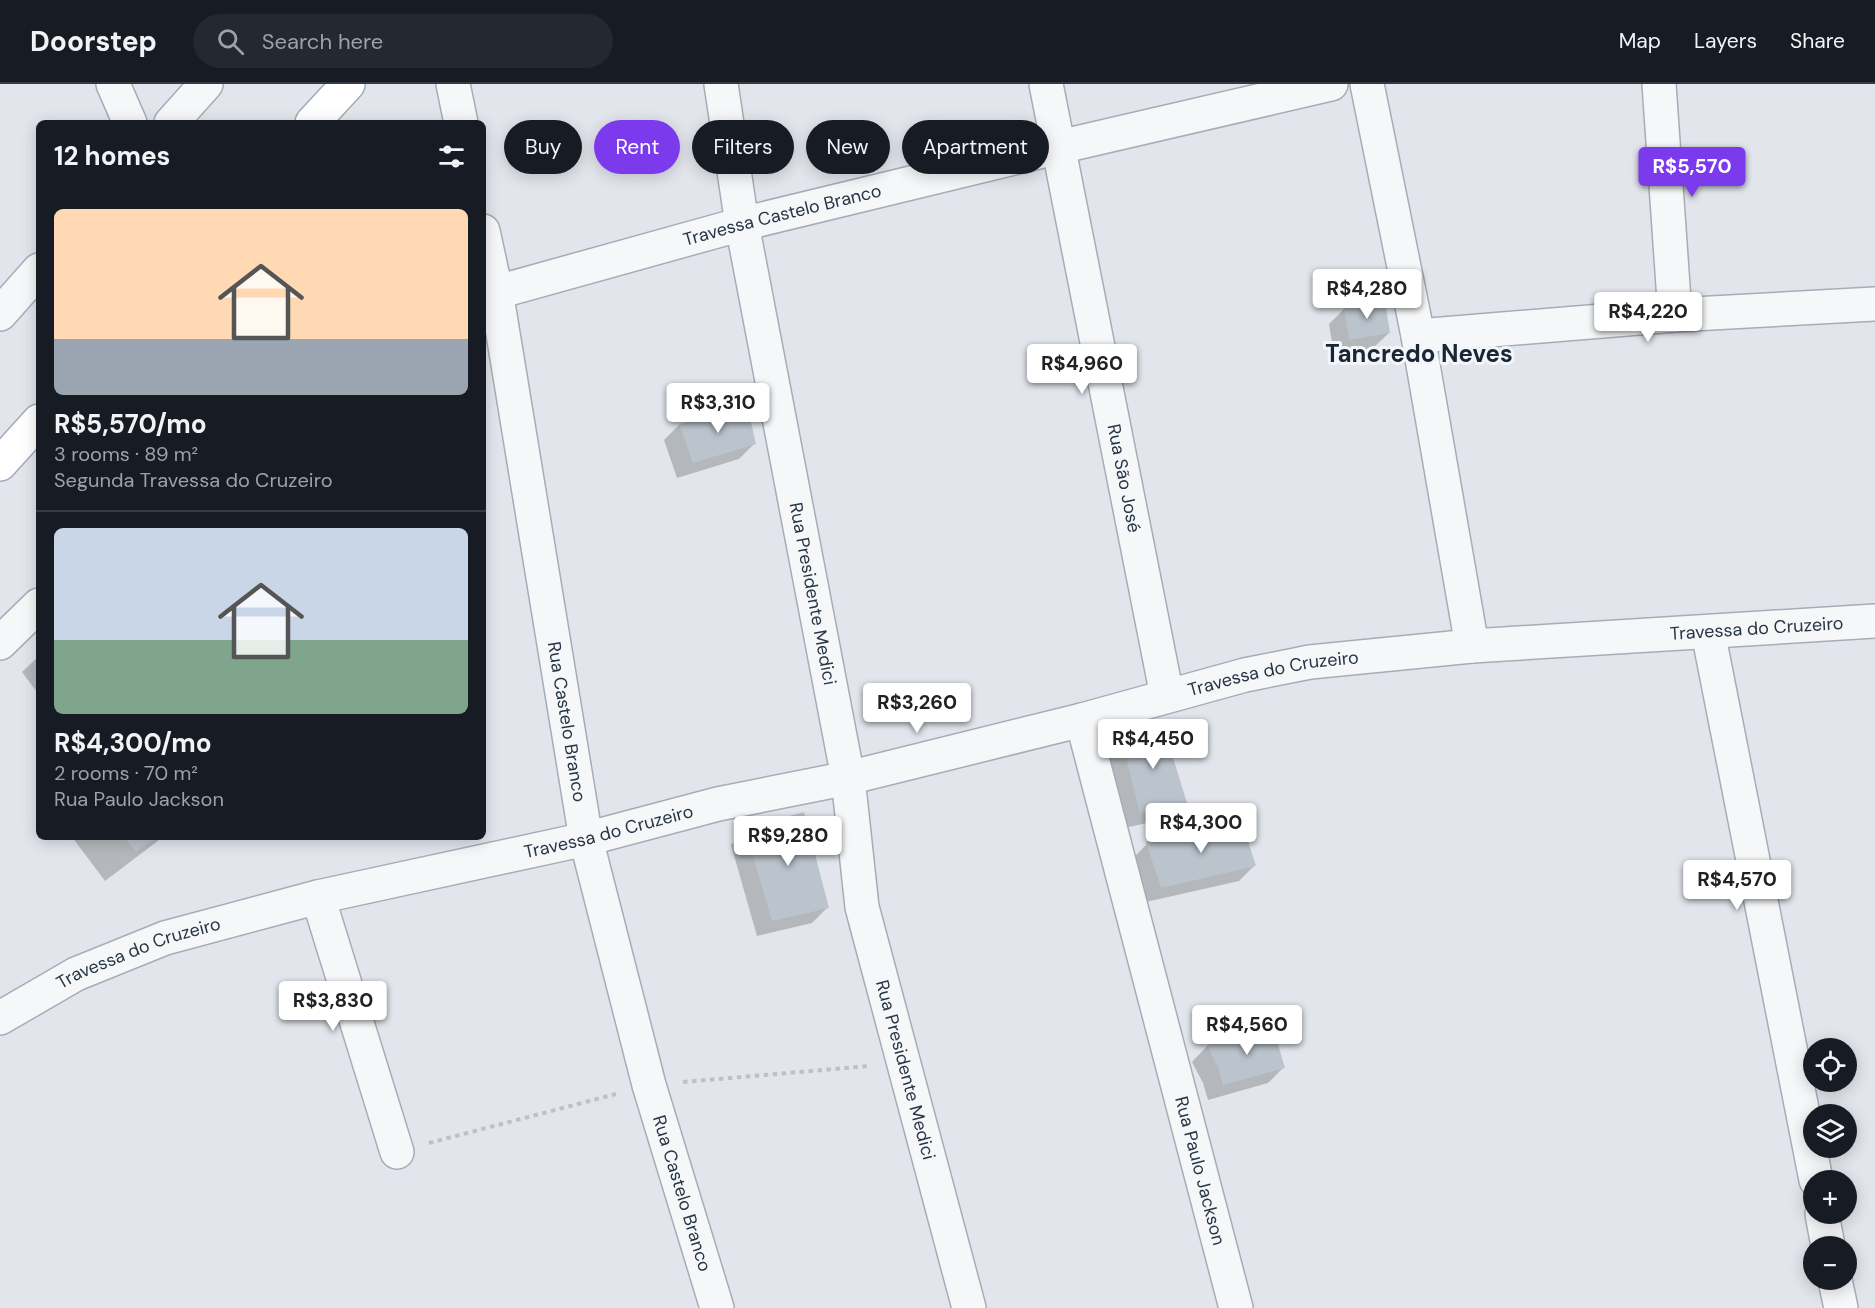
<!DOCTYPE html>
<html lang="en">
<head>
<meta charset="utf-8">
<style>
	body { margin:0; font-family:"DM Sans",sans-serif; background:#242831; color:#f1f3f6; height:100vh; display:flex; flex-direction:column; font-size:22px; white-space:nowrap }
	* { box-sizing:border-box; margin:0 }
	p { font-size:20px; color:#9ea1a6 }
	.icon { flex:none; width:33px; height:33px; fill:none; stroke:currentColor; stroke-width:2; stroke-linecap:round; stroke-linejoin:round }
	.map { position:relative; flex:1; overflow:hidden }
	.sheet { position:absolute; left:36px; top:36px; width:450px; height:720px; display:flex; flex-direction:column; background:#171b24; border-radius:9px; box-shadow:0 3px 15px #0003 }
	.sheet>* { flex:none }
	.guide { position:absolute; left:504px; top:36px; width:570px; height:54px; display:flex; gap:12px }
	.controls { position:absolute; left:1803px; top:954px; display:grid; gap:12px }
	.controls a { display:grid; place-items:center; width:54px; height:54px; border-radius:50%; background:#171b24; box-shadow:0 3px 15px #0003; font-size:30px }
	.price { position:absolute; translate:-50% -51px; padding:0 14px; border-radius:6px; background:#fff; color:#222; font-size:20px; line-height:39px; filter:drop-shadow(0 2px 3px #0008) }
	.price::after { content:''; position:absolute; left:50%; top:36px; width:18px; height:14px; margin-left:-9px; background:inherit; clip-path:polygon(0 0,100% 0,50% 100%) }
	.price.active { background:#7c3aed; color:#fff }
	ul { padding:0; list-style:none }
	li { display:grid; align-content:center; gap:12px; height:318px; padding:0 18px }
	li+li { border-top:2px solid #363941 }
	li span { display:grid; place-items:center; height:186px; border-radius:9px; color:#555 }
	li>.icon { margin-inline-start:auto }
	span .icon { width:108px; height:108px; fill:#fffc; stroke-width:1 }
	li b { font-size:26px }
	h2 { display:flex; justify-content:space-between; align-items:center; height:72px; padding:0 18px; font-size:26px }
	.pill { padding:0 21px; border-radius:27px; background:#171b24; box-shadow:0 3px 15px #0003; font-size:21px; line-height:54px }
	.pill.active { background:#7c3aed; color:#fff }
	header { display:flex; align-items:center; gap:36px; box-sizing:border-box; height:84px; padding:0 30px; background:#171b24; border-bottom:2px solid #363941 }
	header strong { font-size:28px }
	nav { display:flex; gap:33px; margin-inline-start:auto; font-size:21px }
	.search { width:420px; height:54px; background:#242831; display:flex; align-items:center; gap:15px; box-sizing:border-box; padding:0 21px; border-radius:33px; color:#9ea1a6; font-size:22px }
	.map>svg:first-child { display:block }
	.shadow { fill:#0003 }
	.building { fill:#bbc3cc }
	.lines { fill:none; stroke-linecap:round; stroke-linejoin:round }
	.minor-casing { stroke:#a6adb7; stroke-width:36 }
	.major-casing { stroke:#a0abb9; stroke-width:36 }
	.path { stroke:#bcc1c7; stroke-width:4; stroke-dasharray:4.5 4.5; stroke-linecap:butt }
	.minor { stroke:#f5f7f9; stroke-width:33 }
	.major { stroke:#fff; stroke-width:33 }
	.labels { text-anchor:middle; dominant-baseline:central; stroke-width:6; stroke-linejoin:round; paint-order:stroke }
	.street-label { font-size:18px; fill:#283545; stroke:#f2f5f9 }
	.district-label { font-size:24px; font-weight:bold; fill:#1a2636; stroke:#f2f5f9 }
</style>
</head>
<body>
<header>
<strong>Doorstep</strong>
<div class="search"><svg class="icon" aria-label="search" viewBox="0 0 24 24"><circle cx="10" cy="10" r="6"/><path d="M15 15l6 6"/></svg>Search here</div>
<nav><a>Map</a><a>Layers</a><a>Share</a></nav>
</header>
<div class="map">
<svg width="1875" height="1224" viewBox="0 0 1875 1224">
	<rect width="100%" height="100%" fill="#e2e6ec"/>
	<g class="shadow">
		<path d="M1345 224 1389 249 1373 264 1334 271 1329 240Z"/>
		<path d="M679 341 754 360 739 375 677 394 664 356Z"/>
		<path d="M39 572V611L22 588Z"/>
		<path d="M1122 654 1185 718 1170 734 1124 744 1106 669Z"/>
		<path d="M746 746 827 824 812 839 757 852 731 761Z"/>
		<path d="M72 753H163L105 797Z"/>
		<path d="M1147 760 1254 782 1239 797 1146 818 1132 775Z"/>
		<path d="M1270 947 1283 984 1268 999 1208 1016 1203 999 1192 978 1207 962Z"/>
	</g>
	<g class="building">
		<path d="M1385 217 1390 249 1349 256 1344 223Z"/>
		<path d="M747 321 756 360 693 379 679 340Z"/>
		<path d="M1163 641 1187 719 1140 730 1121 652Z"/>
		<path d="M804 728 829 824 772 837 745 744Z"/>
		<path d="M1241 736 1256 782 1161 804 1146 758Z"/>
		<path d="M124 753H156L136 768Z"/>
		<path d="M1271 945 1273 950H1275L1285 984 1223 1001 1218 983 1207 961Z"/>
	</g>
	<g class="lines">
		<g class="minor-casing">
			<g id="minor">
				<path d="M113 0 130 39"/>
				<path d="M453 0 461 39"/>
				<path id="s1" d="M721 0 742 140 848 694 862 823 969 1224"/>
				<path id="s2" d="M1046 0 1167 612"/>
				<path d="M1367 0 1418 252 1472 562"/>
				<path d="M1659 0 1675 231"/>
				<path d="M171 39 206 0"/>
				<path id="s3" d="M483 147 496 207 586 755 649 1001 717 1224"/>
				<path id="s4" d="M483 212 742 140 1059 63 1331 0"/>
				<path d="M0 230 39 186"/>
				<path d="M1418 252 1675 231 1875 220"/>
				<path d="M1708 548 1816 1096"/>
				<path d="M0 559 39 521"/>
				<path id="s5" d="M1082 636 1236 1224"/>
				<path d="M318 813 397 1068"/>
				<path id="s6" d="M0 934 76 890 165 854 318 813 586 755 718 720 848 694 1082 636 1245 591 1310 578 1472 562 1875 537"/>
				<path d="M1822 1130 1828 1162"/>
				<path d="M1835 1196 1841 1224"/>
			</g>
		</g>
		<g class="major-casing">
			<g id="major">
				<path d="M312 39 348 0"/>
				<path d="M0 380 39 337"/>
			</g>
		</g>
		<g class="path">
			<path d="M683 998 869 982"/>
			<path d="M429 1059 616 1010"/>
		</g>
		<use href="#minor" class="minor"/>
		<use href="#major" class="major"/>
	</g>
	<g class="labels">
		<g class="street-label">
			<text stroke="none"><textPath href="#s4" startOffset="310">Travessa Castelo Branco</textPath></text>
			<text stroke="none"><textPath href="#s2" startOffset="402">Rua São José</textPath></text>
			<text stroke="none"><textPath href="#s1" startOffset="518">Rua Presidente Medici</textPath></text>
			<text stroke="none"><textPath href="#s6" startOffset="1810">Travessa do Cruzeiro</textPath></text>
			<text stroke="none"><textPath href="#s6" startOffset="1324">Travessa do Cruzeiro</textPath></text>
			<text stroke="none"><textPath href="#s3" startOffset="498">Rua Castelo Branco</textPath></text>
			<text stroke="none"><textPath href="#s6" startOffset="640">Travessa do Cruzeiro</textPath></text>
			<text stroke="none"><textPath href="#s6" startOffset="154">Travessa do Cruzeiro</textPath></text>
			<text stroke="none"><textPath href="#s1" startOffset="1004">Rua Presidente Medici</textPath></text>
			<text stroke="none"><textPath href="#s5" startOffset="466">Rua Paulo Jackson</textPath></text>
			<text stroke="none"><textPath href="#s3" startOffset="984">Rua Castelo Branco</textPath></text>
		</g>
		<g class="district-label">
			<text x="1419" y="269">Tancredo Neves</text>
		</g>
	</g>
</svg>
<div class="controls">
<a><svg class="icon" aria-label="locate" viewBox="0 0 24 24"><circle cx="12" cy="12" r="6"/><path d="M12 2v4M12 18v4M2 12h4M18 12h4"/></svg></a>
<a><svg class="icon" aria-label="layers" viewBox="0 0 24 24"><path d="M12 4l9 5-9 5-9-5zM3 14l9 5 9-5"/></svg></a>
<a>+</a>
<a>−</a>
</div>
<b class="price active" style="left:1692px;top:114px">R$5,570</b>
<b class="price" style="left:1367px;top:236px">R$4,280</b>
<b class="price" style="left:1648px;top:259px">R$4,220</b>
<b class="price" style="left:1082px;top:311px">R$4,960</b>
<b class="price" style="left:718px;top:350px">R$3,310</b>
<b class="price" style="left:917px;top:650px">R$3,260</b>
<b class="price" style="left:1153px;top:686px">R$4,450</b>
<b class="price" style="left:1201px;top:770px">R$4,300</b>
<b class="price" style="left:788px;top:783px">R$9,280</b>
<b class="price" style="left:1737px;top:827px">R$4,570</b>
<b class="price" style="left:333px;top:948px">R$3,830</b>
<b class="price" style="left:1247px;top:972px">R$4,560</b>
<div class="guide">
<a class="pill">Buy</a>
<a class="pill active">Rent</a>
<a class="pill">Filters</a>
<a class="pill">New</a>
<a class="pill">Apartment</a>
</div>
<section class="sheet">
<h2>12 homes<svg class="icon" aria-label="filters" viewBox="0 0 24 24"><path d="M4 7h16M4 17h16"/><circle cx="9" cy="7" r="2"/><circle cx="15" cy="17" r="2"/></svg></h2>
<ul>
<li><span style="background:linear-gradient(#ffd9b3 70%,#9aa5b1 0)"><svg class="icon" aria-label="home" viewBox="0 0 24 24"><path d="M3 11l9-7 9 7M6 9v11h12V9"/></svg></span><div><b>R$5,570/mo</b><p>3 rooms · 89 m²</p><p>Segunda Travessa do Cruzeiro</p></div></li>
<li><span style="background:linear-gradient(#c9d6e8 60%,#7fa58c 0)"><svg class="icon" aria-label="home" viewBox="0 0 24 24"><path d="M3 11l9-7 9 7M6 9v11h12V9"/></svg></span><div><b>R$4,300/mo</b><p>2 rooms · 70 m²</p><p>Rua Paulo Jackson</p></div></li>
</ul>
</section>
</div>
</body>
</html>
